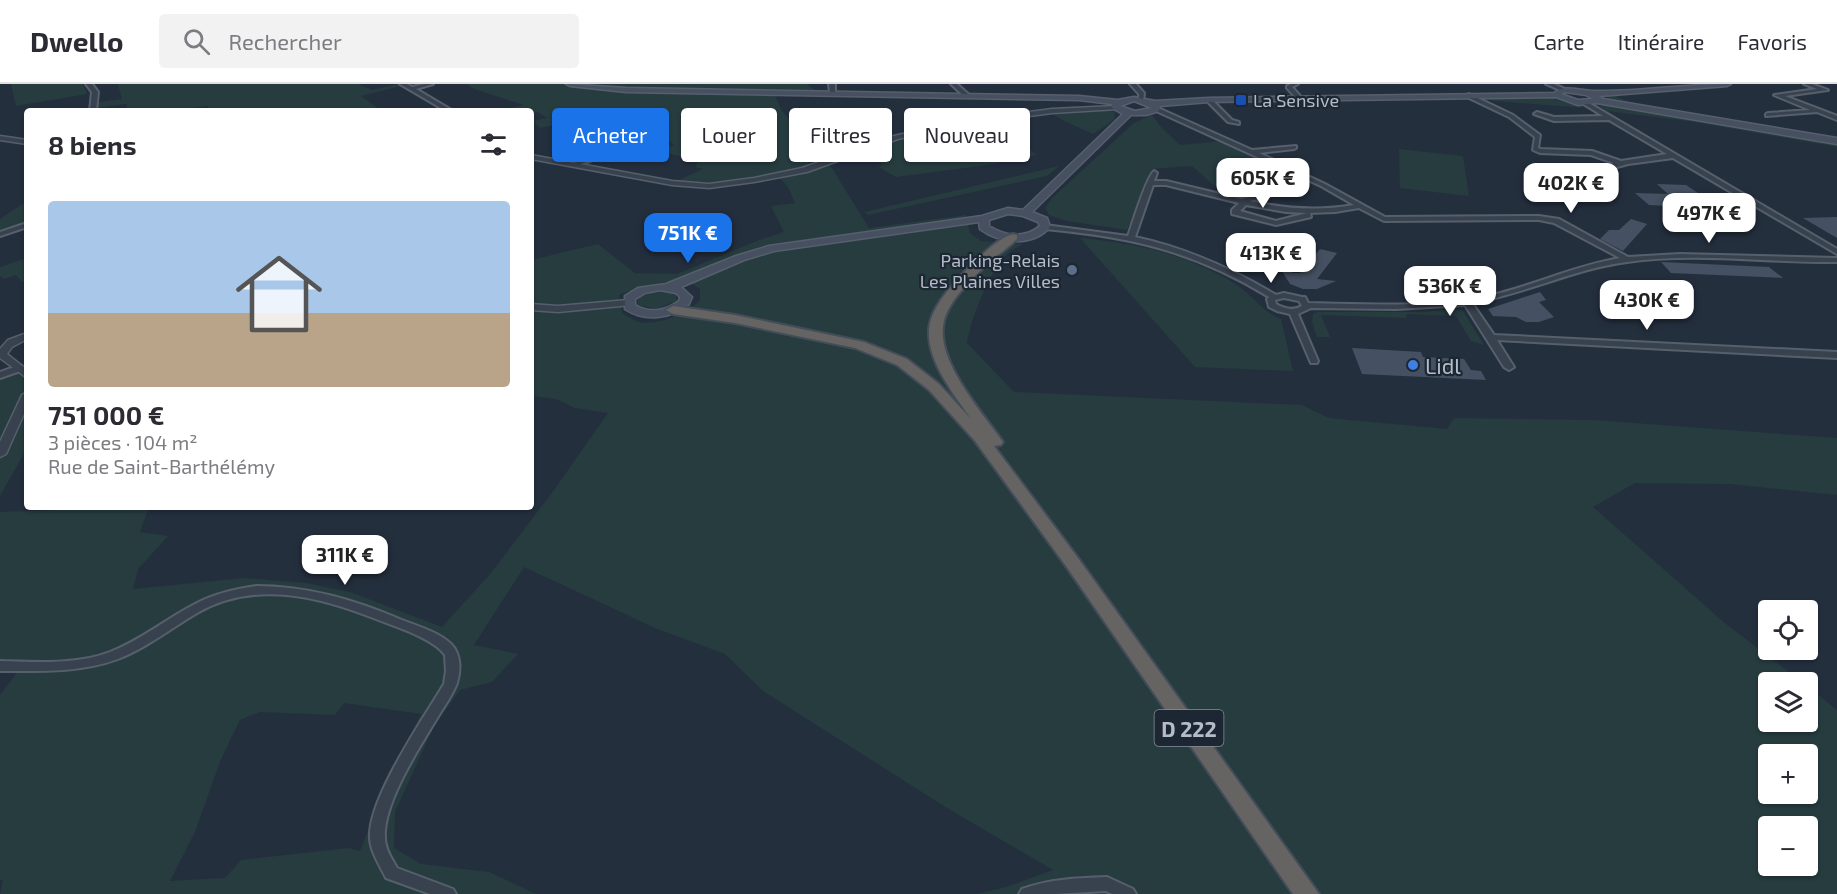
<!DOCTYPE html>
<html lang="fr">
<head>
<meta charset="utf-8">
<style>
	body { margin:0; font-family:"Exo 2",sans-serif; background:#f2f2f3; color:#2b2b33; height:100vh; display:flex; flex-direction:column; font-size:22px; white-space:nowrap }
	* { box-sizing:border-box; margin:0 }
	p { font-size:20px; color:#7c7c81 }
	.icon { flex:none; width:33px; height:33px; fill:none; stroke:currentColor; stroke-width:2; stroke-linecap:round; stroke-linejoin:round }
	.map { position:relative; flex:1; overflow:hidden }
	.panel { position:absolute; left:24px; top:24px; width:510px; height:402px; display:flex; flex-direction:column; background:#fff; border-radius:6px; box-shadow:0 2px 4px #0004 }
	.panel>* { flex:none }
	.hud { position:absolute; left:552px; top:24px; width:570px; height:54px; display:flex; gap:12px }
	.tools { position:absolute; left:1758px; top:516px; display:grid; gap:12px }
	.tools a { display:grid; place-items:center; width:60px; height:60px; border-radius:6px; background:#fff; box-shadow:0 2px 4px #0004; font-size:30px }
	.price { position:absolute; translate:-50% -51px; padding:0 14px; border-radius:12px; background:#fff; color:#222; font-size:20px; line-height:39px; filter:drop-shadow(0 2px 3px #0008) }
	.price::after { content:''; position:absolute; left:50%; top:36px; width:18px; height:14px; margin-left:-9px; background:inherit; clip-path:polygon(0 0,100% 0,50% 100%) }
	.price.selected { background:#1a73e8; color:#fff }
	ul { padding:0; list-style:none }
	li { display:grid; align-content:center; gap:12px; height:318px; padding:0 24px }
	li+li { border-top:2px solid #e1e1e2 }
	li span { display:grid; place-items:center; height:186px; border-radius:6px; color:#555 }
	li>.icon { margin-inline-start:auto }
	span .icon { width:108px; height:108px; fill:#fffc; stroke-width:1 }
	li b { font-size:26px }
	h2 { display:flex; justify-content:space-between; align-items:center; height:72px; padding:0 24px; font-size:26px }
	.pill { padding:0 21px; border-radius:6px; background:#fff; box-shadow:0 2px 4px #0004; font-size:21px; line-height:54px }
	.pill.selected { background:#1a73e8; color:#fff }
	header { display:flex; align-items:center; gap:36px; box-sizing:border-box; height:84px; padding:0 30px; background:#fff; border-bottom:2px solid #e1e1e2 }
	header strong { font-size:28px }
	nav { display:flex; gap:33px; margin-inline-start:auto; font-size:21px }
	.search { width:420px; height:54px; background:#f2f2f3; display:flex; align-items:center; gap:15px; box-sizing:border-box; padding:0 21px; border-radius:6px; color:#7c7c81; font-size:22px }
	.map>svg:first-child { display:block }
	.green { fill:#263c3f; fill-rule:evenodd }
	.building { fill:#455162 }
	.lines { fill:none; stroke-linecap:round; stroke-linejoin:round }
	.minor-casing { stroke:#565f6c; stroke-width:4 }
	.tertiary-casing { stroke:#565f6c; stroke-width:3 }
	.secondary-casing { stroke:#565f6c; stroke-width:3 }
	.trunk-casing { stroke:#434c59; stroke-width:4 }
	.minor { fill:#38414e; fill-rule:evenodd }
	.tertiary { fill:#38414e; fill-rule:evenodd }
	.secondary { fill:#465061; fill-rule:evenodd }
	.trunk { fill:#656462; fill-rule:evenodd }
	.transit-dot { fill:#1a4fb4; stroke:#1d2633; stroke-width:2 }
	.service-dot { fill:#5c6f8a; stroke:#1d2633; stroke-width:2 }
	.shop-dot { fill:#3f7fe0; stroke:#1d2633; stroke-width:2 }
	.labels { text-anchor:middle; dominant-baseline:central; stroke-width:4.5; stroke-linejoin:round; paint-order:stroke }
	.far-poi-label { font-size:18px; fill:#b4bcc9; stroke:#1d2633; text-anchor:start }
	.shield { fill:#1d2633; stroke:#878f9c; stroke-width:1.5 }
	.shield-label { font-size:21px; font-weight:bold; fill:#b4bcc9 }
	.poi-label { font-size:22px; fill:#b4bcc9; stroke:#1d2633; text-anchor:start }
</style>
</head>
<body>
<header>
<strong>Dwello</strong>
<div class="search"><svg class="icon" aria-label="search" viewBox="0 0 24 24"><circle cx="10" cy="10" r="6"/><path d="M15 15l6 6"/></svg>Rechercher</div>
<nav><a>Carte</a><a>Itinéraire</a><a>Favoris</a></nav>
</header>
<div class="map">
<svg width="1837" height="810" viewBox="0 0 1837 810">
	<rect width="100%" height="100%" fill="#242f3e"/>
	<g class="green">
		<path d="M11 0H83L87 10 16 22Z"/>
		<path d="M118 0H358L372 6 398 0 401 2 361 12 378 24 364 27H210L208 22 165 27H128L126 20 98 24V18L122 15Z"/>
		<path d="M466 0H807L821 11H775C780 22 783 34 795 36 791 55 800 65 810 81L827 76 869 144 966 131 970 149 981 157 1023 160C1018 163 1011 166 1007 170 989 189 971 234 967 259L1014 308 1302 321 1329 334 1447 345 1454 334 1593 336 1837 354V411L1730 400 1635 399 1593 423 1726 540 1802 598H1768V638H1808V603L1837 626V810H978L1006 803 1053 786 947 724 763 607 725 570 655 544 524 483 474 561 518 570 492 598 460 606 434 642 395 728 394 764 421 780 489 788 536 810H0L3 796H0V611L16 590 18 578 0 577V428L149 423 140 448 168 452 138 485 133 505 244 494 305 499 350 508 442 543 491 489 554 406 608 329 575 324 556 315 531 312V176L598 160 635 189 677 190 759 156 784 148 771 122 795 119 788 103 776 90C742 96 711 101 677 97L703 85 695 83 698 78 658 66 674 61 667 55 605 72 619 64 625 57 622 48 610 38 599 39 589 34 540 44 533 37 547 34 538 28 531 30V27H496L524 21 474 5ZM684 194 700 205V216C689 229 657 242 639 238 634 236 627 232 622 229L619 211 637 204ZM344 619 421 630 394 681 360 767 349 764 241 776 225 794 170 797 195 748 221 675 240 636 260 628 335 631ZM1768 670H1808V710H1768ZM1768 742H1808V782H1768Z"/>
		<path d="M1608 12H1616L1635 21 1837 53V63L1695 38 1607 27 1600 22 1611 18Z"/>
		<path d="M1482 13H1547L1585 24 1494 17Z"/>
		<path d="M1108 26 1115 28 1114 36 1093 50 1064 37 1051 29Z"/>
		<path d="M1152 31 1161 43 1180 61 1223 57 1271 80 1250 86 1270 96 1293 90 1310 97 1239 114 1225 111 1192 82 1152 85 1127 146 1067 137 1049 131 1045 124 1052 114 1134 39Z"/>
		<path d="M980 33 983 36H989L1037 71 988 81 896 93 878 83 882 82 870 60 910 47Z"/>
		<path d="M1399 65 1463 72 1469 112 1400 104Z"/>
		<path d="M1059 82 1047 92 868 131 864 128Z"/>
		<path d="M27 117V140L0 148V135Z"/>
		<path d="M1080 154C1136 159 1186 170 1234 199 1252 210 1261 227 1281 235L1293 287 1195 283Z"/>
		<path d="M27 174V197L22 198 16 191 4 195 0 192V183Z"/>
		<path d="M657 206 676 210V217L657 225 638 221V214Z"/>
		<path d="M1455 225 1463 227 1484 261 1471 257 1456 232 1406 230 1407 234 1321 231 1330 253H1317L1312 238 1313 230 1318 228H1422Z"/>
		<path d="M27 285V364L0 412V294Z"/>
	</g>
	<g class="building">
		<path d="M1657 100 1686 101 1707 115 1729 116 1743 126 1649 121 1635 109 1668 110Z"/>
		<path d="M1837 133V154L1803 134Z"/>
		<path d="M1631 135 1647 140 1623 167 1600 155 1609 146H1619Z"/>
		<path d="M1320 165 1337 169 1317 195 1336 197 1317 205H1303L1290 200 1275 176 1293 189H1300Z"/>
		<path d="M1661 178 1769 183 1783 194 1671 189Z"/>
		<path d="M1540 208 1546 216 1539 218 1554 233 1539 238H1526L1516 233 1493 232 1488 225Z"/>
		<path d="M1352 264 1421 268 1423 273 1464 275 1471 286 1481 287 1486 296 1362 290Z"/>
	</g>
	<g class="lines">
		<g class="minor-casing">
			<g id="minor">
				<path d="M86 0H92L98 8 96 27H90L92 8Z"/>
				<path d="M400 0H407L412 3 424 0H433L416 5 453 27H446Z"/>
				<path d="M829 0H835V10L830 9Z"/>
				<path d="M951 0H957L969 11V13H965Z"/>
				<path d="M1130 0H1136L1144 9 1143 17H1139V10Z"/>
				<path d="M1291 0H1298L1292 3 1302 14V16H1298L1287 4V2Z"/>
				<path d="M1546 0H1554L1567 6 1562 7Z"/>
				<path d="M1804 0H1812L1828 6 1785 12 1837 32V36L1817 28 1766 32V30L1768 29 1810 26 1774 11 1817 5Z"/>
				<path d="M1469 10 1513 31 1540 51 1538 64 1541 65 1592 67 1621 77 1667 70 1609 36 1554 37 1534 30 1537 28 1554 33 1603 32 1582 19 1587 18 1837 165V170L1673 74 1628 80 1606 86 1587 94H1583V92L1614 79 1591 71 1540 69 1533 66 1535 53 1509 33 1467 13V11Z"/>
				<path d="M1207 15H1211L1232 36 1239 38V40L1228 38 1207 17Z"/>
				<path d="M1154 24H1158L1252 66 1296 62V64L1294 65 1259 69 1325 100 1385 133 1539 132 1559 135 1628 173 1680 170 1837 174V178C1767 179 1696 168 1627 178 1573 185 1525 210 1472 219L1494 251 1837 268V274L1497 256 1514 283 1509 286 1504 283 1465 221 1396 225 1311 224 1298 230 1318 277 1317 279H1311L1290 230 1277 227 1269 223 1267 215 1269 213C1193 167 1132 153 1045 145L1041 143 1045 141 1128 152C1133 138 1146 94 1154 87L1157 89 1154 97H1166L1241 115 1277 107 1280 109 1250 117C1285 125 1319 127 1354 121L1321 102 1154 26ZM1153 101H1166L1239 119 1232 126V130L1276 141 1311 133 1310 129 1335 128 1359 124 1384 137 1539 136 1554 139 1620 174C1572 182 1529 204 1483 213 1425 224 1366 220 1308 219L1305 213H1302L1284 209 1276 211C1231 184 1186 164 1135 153ZM1246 121 1286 128 1307 129 1276 137 1240 127ZM1284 214 1299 217 1302 222C1293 227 1285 225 1276 220L1275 216Z"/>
				<path d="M605 39 614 43 621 53C613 73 597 74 578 81H574V79L601 68 571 53 573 48ZM605 43 610 45 615 53 611 62 608 65 602 64 577 51Z"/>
				<path d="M27 139V143L0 152V148Z"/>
				<path d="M20 281 25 284 23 286 0 294V288Z"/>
				<path d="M256 502C308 502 355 516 402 536 417 542 439 548 451 560 461 570 461 586 457 599 453 610 445 621 439 631 421 661 382 720 385 755 385 765 392 775 397 784L453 805 456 810H430L386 794C380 782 371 768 370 755 367 716 423 635 444 600L446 587 445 571C434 555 399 544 381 537 322 513 256 495 197 529 170 545 146 564 118 575 80 589 40 587 0 587V577C36 578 76 581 110 568 142 556 168 533 199 518 217 509 236 505 256 502Z"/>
				<path d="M1107 793 1133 805 1136 810H1112L1106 807 1055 810H1019L1022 805C1049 795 1078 794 1107 793Z"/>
			</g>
		</g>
		<g class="tertiary-casing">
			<g id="tertiary">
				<path d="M1116 22 1118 23V25L1052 29 959 41 898 55 807 88 754 98 709 104 672 101 531 75V71L672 97 709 100 754 94 802 84 894 52 959 37 1052 25Z"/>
				<path d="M0 52 27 56V60L0 56Z"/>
				<path d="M628 216 633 219 631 221 558 228 531 226V220L558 222Z"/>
				<path d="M27 249V255L12 263 7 270 27 286V294L0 274V265L8 256Z"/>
				<path d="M27 308V323L6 370 0 373V358L22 311Z"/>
			</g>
		</g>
		<g class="secondary-casing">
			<path id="secondary" d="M566 0 626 4 1079 12 1118 16 1134 13 1155 17 1209 14 1554 9C1564 0 1581 7 1594 7 1640 8 1685 0 1731 0L1727 2 1599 12 1603 15 1837 54V60L1597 19 1578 21 1556 13 1209 18 1160 22 1159 27 1146 31H1131L1032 128 1047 134 1050 143C1033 163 1000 160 980 145L979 138 774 167 744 176 681 203 692 213 689 220C671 235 645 238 625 225V212L638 204 666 200 736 172 769 162 982 132 1008 124 1023 126 1123 30 1112 24V20L1079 16 626 8 570 2ZM1565 8 1586 11 1593 15 1578 16 1561 10ZM1134 17 1152 24 1135 27 1120 22ZM1008 130 1023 132 1038 138 1040 142C1025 155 1004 152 989 142V136ZM660 206 676 209 680 213 679 217C666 227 649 230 635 221V215L645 209Z"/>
		</g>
		<g class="trunk-casing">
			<path id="trunk" d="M1013 150 1017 151V155C1006 166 993 174 982 185 968 199 949 217 944 237 934 275 982 328 1003 358L1001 361 994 362 1078 474 1319 810H1293L1066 482 975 357 929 306 897 281 855 264 735 239 673 230 666 226 673 222 735 231 864 258 907 275 939 300 971 335C953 309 920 269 931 235 937 217 953 200 966 186 979 174 996 155 1013 150Z"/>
		</g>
		<use href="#minor" class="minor"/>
		<use href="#tertiary" class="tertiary"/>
		<use href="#secondary" class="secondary"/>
		<use href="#trunk" class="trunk"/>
	</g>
	<rect class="transit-dot" x="1235" y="10" width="12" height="12" rx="3"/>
	<circle class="service-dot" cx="1072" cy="186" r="6"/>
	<circle class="shop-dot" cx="1413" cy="281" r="6"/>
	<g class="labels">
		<g class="far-poi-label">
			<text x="1253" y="16">La Sensive</text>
			<text x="1060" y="176" text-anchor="end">Parking-Relais<tspan x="1060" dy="21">Les Plaines Villes</tspan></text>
		</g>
		<rect class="shield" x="1154.5" y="626" width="69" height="36" rx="4.5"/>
		<g class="shield-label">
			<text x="1189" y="644">D 222</text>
		</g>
		<g class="poi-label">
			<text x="1425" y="281">Lidl</text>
		</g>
	</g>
</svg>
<div class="tools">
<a><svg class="icon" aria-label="locate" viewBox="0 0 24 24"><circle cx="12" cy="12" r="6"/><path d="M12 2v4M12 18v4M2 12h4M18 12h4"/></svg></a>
<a><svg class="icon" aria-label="layers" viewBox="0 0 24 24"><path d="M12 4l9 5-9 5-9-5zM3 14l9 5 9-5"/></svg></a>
<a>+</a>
<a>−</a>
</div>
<b class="price" style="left:1263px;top:125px">605K €</b>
<b class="price" style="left:1571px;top:130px">402K €</b>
<b class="price" style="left:1709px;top:160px">497K €</b>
<b class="price selected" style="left:688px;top:180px">751K €</b>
<b class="price" style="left:1271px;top:200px">413K €</b>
<b class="price" style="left:1450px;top:233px">536K €</b>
<b class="price" style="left:1647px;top:247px">430K €</b>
<b class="price" style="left:345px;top:502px">311K €</b>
<div class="hud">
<a class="pill selected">Acheter</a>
<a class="pill">Louer</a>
<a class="pill">Filtres</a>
<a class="pill">Nouveau</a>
</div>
<section class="panel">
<h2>8 biens<svg class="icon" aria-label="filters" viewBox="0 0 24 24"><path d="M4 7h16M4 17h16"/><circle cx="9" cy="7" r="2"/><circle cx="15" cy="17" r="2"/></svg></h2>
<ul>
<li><span style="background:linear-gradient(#a9c7e8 60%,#b9a48a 0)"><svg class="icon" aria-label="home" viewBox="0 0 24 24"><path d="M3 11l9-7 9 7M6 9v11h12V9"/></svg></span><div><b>751 000 €</b><p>3 pièces · 104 m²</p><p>Rue de Saint-Barthélémy</p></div></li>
</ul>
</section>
</div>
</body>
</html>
